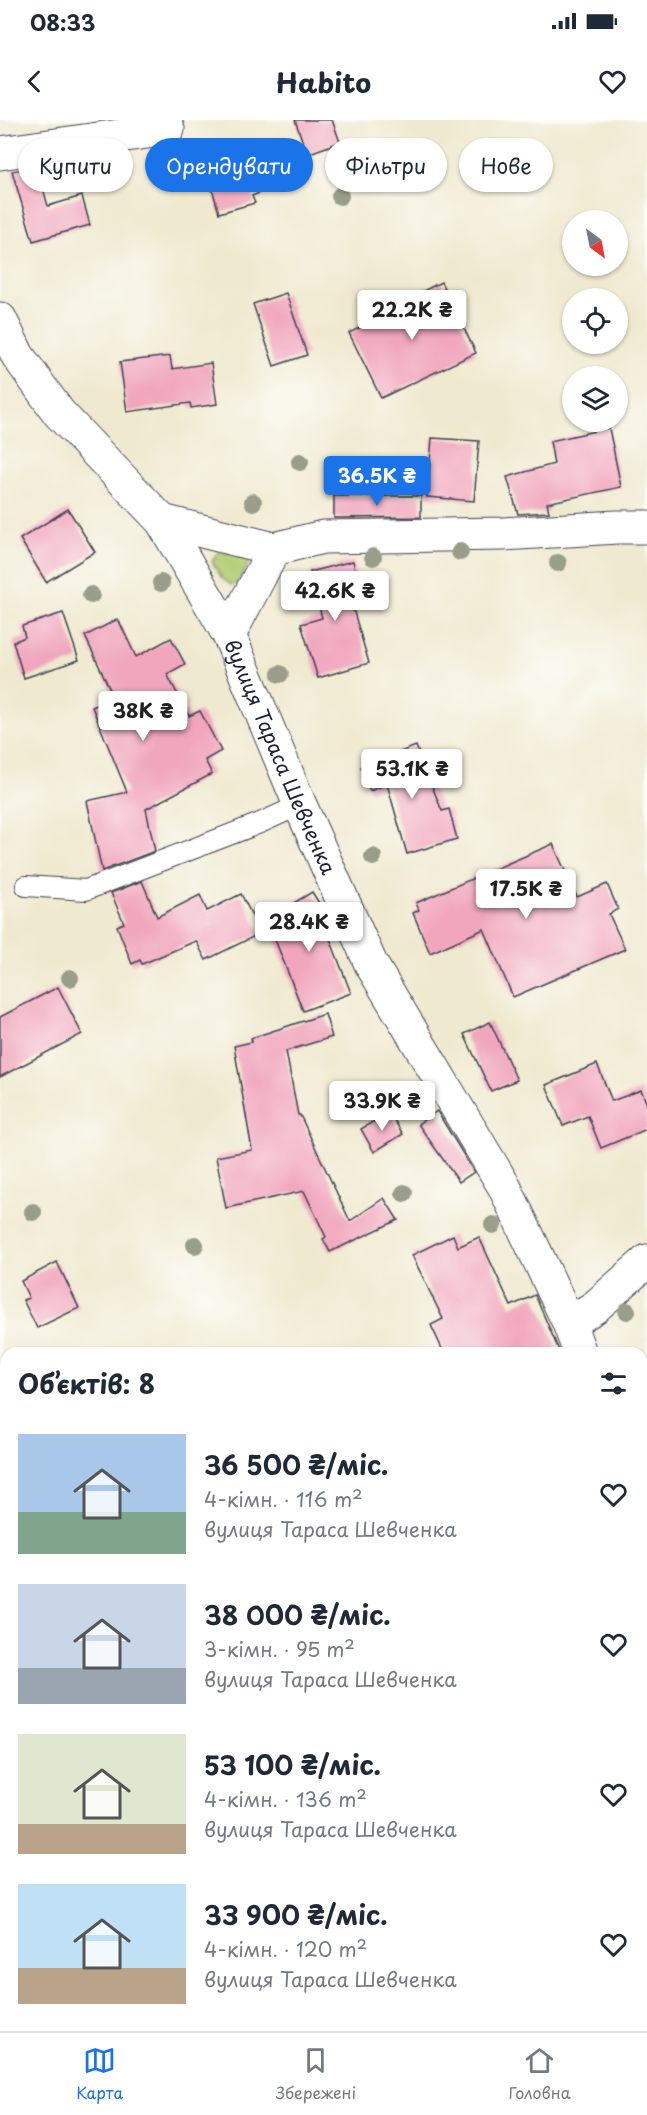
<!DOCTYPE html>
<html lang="uk">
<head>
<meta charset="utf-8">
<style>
	body { margin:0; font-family:"Playpen Sans",sans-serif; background:#f2f2f3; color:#1f2937; height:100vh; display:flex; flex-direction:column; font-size:22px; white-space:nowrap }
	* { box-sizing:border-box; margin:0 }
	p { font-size:20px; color:#747a83 }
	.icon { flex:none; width:33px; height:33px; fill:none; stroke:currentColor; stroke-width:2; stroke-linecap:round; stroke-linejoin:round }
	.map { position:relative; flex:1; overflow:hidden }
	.details { position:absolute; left:0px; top:1227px; width:648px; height:684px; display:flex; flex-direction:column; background:#fff; border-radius:18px 18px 0 0; box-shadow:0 2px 4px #0004 }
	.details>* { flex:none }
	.guide { position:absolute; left:18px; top:18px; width:612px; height:54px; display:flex; gap:12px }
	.needle { width:39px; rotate:148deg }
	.tools { position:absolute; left:562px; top:90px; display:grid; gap:12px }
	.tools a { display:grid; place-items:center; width:66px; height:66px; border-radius:50%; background:#fff; box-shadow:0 2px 4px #0004; font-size:30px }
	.price { position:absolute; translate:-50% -51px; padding:0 14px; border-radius:6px; background:#fff; color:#222; font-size:20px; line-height:39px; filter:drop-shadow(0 2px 3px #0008) }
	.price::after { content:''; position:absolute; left:50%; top:36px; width:18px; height:14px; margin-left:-9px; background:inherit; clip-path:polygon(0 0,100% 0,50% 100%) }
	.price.current { background:#1a73e8; color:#fff }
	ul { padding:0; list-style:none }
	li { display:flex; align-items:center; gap:18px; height:150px; padding:0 18px }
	li span { display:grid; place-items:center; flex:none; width:168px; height:120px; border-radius:0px; color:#555 }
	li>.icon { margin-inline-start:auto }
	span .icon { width:72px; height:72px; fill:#fffc; stroke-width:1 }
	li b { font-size:26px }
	h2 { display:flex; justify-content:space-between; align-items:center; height:72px; padding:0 18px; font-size:26px }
	.tag { padding:0 21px; border-radius:27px; background:#fff; box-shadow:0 2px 4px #0004; font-size:21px; line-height:54px }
	.tag.current { background:#1a73e8; color:#fff }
	.status { display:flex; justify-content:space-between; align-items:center; height:42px; padding:0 30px; background:#fff; direction:ltr }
	.status svg { height:16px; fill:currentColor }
	header { display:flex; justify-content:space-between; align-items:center; height:78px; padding:0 18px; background:#fff; font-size:27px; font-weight:700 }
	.tabs { display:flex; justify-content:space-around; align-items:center; height:84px; border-top:2px solid #e0e1e3; background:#fff; font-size:16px; color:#747a83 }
	.tabs a { display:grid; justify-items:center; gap:3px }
	.tabs .current { color:#1a73e8 }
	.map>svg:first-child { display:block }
	.green { fill:#b1cc73; stroke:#6a7757; stroke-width:1.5 }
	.building { fill:#f1a6be }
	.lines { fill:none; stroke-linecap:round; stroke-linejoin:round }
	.lane-casing { stroke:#414051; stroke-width:22 }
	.street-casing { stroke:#414051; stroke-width:35 }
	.lane { stroke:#fff; stroke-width:20 }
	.street { stroke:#fff; stroke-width:33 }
	.tree { fill:#9a9d89 }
	.labels { text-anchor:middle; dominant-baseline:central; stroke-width:6; stroke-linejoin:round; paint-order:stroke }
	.street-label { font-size:20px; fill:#22223b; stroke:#fdfcf7 }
</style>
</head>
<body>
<div class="status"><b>08:33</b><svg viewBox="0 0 49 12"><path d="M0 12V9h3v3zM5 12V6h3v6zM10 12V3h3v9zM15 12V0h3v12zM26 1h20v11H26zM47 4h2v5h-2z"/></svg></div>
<header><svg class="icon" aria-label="back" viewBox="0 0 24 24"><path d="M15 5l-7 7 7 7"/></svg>Habito<svg class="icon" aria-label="heart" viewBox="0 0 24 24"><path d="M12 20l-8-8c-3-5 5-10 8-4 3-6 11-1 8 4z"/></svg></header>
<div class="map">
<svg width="647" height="1911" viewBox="0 0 647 1911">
	<rect width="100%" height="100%" fill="#fdfcf7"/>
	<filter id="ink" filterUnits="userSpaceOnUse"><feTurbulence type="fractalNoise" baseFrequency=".0167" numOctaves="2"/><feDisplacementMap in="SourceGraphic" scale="12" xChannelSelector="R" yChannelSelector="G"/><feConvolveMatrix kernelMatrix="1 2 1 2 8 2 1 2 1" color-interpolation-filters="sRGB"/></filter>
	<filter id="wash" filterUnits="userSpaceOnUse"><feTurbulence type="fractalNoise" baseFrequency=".008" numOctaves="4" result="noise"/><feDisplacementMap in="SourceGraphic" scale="24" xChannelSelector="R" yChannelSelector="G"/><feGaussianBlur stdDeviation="1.35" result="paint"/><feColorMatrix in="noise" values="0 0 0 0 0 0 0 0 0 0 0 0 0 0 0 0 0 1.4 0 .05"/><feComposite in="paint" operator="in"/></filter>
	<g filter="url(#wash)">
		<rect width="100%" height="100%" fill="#efe9cf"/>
		<path class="green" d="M218 431 246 435 250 440 239 463 231 465 222 458 212 442Z"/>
		<g id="blocks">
			<g class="building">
				<path d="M295 0H332L340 22 307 34Z"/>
				<path d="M271 29 281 64 252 76 255 83 219 93 206 47Z"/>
				<path d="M37 47 48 86 82 76 90 105 33 121 12 51Z"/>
				<path d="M441 162 476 233 381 278 349 213 379 198 377 194Z"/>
				<path d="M286 173 307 235 274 246 253 184Z"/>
				<path d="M170 236 172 249 211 243 217 284 191 288 190 283 127 292 120 242Z"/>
				<path d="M609 308 621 367 547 383 549 392 518 394 507 357 554 344 550 321Z"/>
				<path d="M432 318 479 321 474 381 427 377Z"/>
				<path d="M334 376H421V397L334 398Z"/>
				<path d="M68 389 95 432 46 462 20 419Z"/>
				<path d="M353 441 360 469 348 472 369 543 318 558 301 504 322 498 310 452Z"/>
				<path d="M63 493 79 540 24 558 13 522 25 517 22 506Z"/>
				<path d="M118 499 136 537 171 518 185 544 167 554 189 596 200 591 221 631 205 640 212 654 146 689 155 731 102 751 87 681 127 672 92 587 114 578 85 516Z"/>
				<path d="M416 626 442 691 449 689 457 719 407 734 387 664 370 671 361 647Z"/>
				<path d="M553 724 577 777 607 764 618 789 609 794 625 829 513 877 484 809 430 833 413 793 419 790 416 783Z"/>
				<path d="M142 761 157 797 200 775 207 791 241 774 261 813 206 840 196 821 142 844 140 840 132 844 117 806 124 803 111 773Z"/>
				<path d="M312 772 331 802 325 806 351 873 303 891 267 799Z"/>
				<path d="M58 867 82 914 0 957V897Z"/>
				<path d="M325 894 332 917 286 931 298 995H300L350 1101 384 1078 398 1100 330 1132 323 1119 326 1117 304 1071 226 1088 216 1037 252 1030 234 926 252 922 251 918Z"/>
				<path d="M490 902 517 960 491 971 464 914Z"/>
				<path d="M597 944 612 981 641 970 647 984V1009L601 1028 588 996 563 1006 546 965Z"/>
				<path d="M437 991 474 1052 459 1062 418 1004Z"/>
				<path d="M389 992 403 1014 374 1032 361 1009Z"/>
				<path d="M453 1115 458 1127 479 1117 511 1186 535 1175 560 1233H444L431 1205 443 1199 412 1135Z"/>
				<path d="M57 1142 79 1188 37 1208 23 1180 29 1178 21 1161Z"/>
			</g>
		</g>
	</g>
	<g filter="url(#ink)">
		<use href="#blocks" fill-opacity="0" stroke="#414051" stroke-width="1.5"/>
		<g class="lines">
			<g class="lane-casing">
				<path id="lane" d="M26 766 86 770 260 703 300 685"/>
			</g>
			<g class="street-casing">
				<g id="street">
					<path d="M0 33 168 9"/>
					<path id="s1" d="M0 199 18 236 59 293 162 401 229 515 300 685 371 844 504 1066 569 1203 580 1233"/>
					<path d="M162 401 274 429 323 417 503 414 617 407H647"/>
					<path d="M229 515 274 429"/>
					<path d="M569 1203 595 1187 647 1141"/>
					<path d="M0 1264 6 1275"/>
					<path d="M642 1408 647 1423"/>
					<path d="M642 1643H647"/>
					<path d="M81 1905V1911"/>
				</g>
			</g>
			<use href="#lane" class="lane"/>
			<use href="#street" class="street"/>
		</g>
		<g class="tree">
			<circle cx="340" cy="76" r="9"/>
			<circle cx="300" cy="342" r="9"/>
			<circle cx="253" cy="382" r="9"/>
			<circle cx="460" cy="432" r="9"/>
			<circle cx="373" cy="437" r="9"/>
			<circle cx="558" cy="443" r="9"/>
			<circle cx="161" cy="463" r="9"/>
			<circle cx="91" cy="475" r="9"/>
			<circle cx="280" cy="554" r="9"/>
			<circle cx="373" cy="737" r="9"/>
			<circle cx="70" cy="858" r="9"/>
			<circle cx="347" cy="984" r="9"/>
			<circle cx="404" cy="1073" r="9"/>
			<circle cx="33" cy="1092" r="9"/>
			<circle cx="493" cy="1105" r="9"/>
			<circle cx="195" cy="1125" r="9"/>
			<circle cx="627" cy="1191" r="9"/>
		</g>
	</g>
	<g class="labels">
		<g class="street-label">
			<text stroke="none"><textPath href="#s1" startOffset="525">вулиця Тараса Шевченка</textPath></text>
		</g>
	</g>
</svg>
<div class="tools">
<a><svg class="needle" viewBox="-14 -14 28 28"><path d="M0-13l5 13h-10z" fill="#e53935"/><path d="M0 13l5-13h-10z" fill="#747a83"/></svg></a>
<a><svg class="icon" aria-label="locate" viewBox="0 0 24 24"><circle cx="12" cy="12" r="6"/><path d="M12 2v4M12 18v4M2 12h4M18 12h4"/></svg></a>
<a><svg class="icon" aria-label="layers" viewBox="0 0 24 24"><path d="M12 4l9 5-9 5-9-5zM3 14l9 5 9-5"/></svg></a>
</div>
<b class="price" style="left:412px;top:221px">22.2K ₴</b>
<b class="price current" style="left:377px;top:387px">36.5K ₴</b>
<b class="price" style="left:335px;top:502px">42.6K ₴</b>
<b class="price" style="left:143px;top:622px">38K ₴</b>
<b class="price" style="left:412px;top:680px">53.1K ₴</b>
<b class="price" style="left:526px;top:800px">17.5K ₴</b>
<b class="price" style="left:309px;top:833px">28.4K ₴</b>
<b class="price" style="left:382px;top:1012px">33.9K ₴</b>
<div class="guide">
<a class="tag">Купити</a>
<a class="tag current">Орендувати</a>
<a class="tag">Фільтри</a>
<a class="tag">Нове</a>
</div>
<section class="details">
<h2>Об’єктів: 8<svg class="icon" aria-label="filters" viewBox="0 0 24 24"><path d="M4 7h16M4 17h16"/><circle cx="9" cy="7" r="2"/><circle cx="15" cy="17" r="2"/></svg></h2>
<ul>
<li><span style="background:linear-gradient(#a9c7e8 65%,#7fa58c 0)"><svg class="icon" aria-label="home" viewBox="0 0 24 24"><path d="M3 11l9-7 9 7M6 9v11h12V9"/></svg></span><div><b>36 500 ₴/міс.</b><p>4-кімн. · 116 m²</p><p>вулиця Тараса Шевченка</p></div><svg class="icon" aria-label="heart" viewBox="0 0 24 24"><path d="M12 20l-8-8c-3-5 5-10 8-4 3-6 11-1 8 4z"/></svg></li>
<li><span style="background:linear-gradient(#c9d6e8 70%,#9aa5b1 0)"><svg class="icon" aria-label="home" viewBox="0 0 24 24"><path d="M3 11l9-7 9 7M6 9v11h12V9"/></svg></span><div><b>38 000 ₴/міс.</b><p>3-кімн. · 95 m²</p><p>вулиця Тараса Шевченка</p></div><svg class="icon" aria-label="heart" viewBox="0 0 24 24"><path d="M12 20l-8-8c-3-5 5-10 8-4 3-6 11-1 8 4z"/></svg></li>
<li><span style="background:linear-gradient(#dfe7d0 75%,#b9a48a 0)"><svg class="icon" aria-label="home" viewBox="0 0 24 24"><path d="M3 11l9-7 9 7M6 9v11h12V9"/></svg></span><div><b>53 100 ₴/міс.</b><p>4-кімн. · 136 m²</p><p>вулиця Тараса Шевченка</p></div><svg class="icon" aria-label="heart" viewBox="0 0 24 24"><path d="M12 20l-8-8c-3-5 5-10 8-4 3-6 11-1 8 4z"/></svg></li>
<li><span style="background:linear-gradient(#bfe0f5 70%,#b9a48a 0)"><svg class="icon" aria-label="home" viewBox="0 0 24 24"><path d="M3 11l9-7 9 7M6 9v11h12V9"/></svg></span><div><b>33 900 ₴/міс.</b><p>4-кімн. · 120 m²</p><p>вулиця Тараса Шевченка</p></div><svg class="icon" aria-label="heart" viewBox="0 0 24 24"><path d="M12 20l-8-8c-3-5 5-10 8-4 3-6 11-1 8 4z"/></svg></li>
</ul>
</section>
</div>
<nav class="tabs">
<a class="current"><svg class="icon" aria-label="map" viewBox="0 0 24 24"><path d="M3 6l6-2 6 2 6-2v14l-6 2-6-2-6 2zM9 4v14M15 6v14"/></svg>Карта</a>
<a><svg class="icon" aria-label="saved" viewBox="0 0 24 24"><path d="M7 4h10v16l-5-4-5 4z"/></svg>Збережені</a>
<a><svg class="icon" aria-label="home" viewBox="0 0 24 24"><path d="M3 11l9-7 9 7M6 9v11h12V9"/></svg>Головна</a>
</nav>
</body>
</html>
